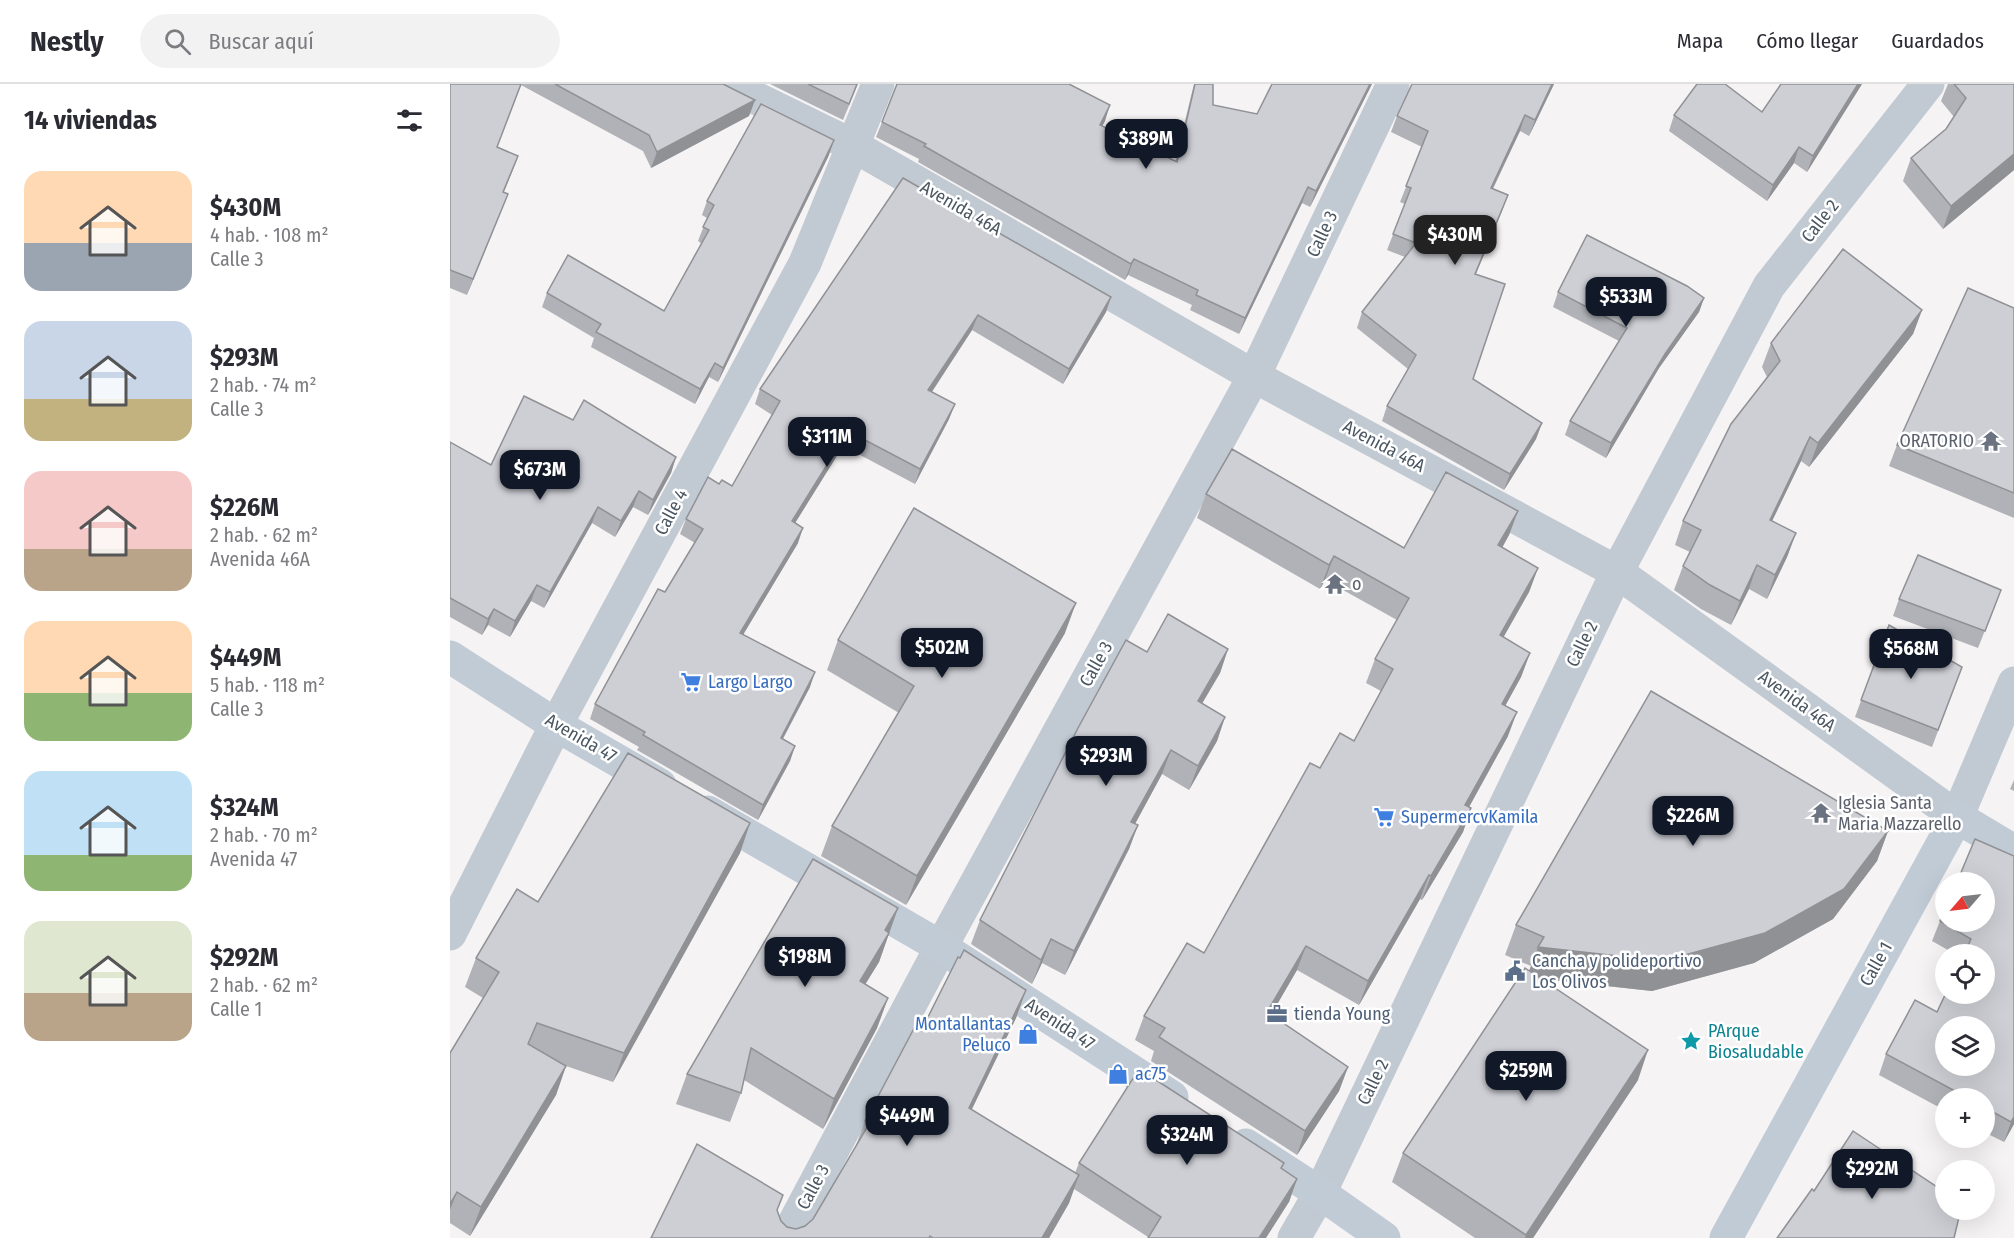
<!DOCTYPE html>
<html lang="es">
<head>
<meta charset="utf-8">
<style>
	body { margin:0; font-family:"Fira Sans Condensed",sans-serif; background:#f2f2f3; color:#2b2b33; height:100vh; display:flex; flex-direction:column; font-size:22px; white-space:nowrap }
	* { box-sizing:border-box; margin:0 }
	p { font-size:20px; color:#7c7c81 }
	.icon { flex:none; width:33px; height:33px; fill:none; stroke:currentColor; stroke-width:2; stroke-linecap:round; stroke-linejoin:round }
	.map { position:relative; flex:1; overflow:hidden }
	.drawer { display:flex; flex-direction:column; background:#fff; width:450px }
	.drawer>* { flex:none }
	.needle { width:39px; rotate:242deg }
	.controls { position:absolute; left:1485px; top:788px; display:grid; gap:12px }
	.controls a { display:grid; place-items:center; width:60px; height:60px; border-radius:50%; background:#fff; box-shadow:0 6px 24px #0002; font-size:30px }
	.price { position:absolute; translate:-50% -51px; padding:0 14px; border-radius:12px; background:#111827; color:#fff; font-size:20px; line-height:39px; filter:drop-shadow(0 2px 3px #0008) }
	.price::after { content:''; position:absolute; left:50%; top:36px; width:18px; height:14px; margin-left:-9px; background:inherit; clip-path:polygon(0 0,100% 0,50% 100%) }
	.price.on { background:#222; color:#fff }
	ul { padding:0; list-style:none }
	li { display:flex; align-items:center; gap:18px; height:150px; padding:0 24px }
	li span { display:grid; place-items:center; flex:none; width:168px; height:120px; border-radius:18px; color:#555 }
	li>.icon { margin-inline-start:auto }
	span .icon { width:72px; height:72px; fill:#fffc; stroke-width:1 }
	li b { font-size:26px }
	h2 { display:flex; justify-content:space-between; align-items:center; height:72px; padding:0 24px; font-size:26px }
	header { display:flex; align-items:center; gap:36px; box-sizing:border-box; height:84px; padding:0 30px; background:#fff; border-bottom:2px solid #e1e1e2 }
	header strong { font-size:28px }
	nav { display:flex; gap:33px; margin-inline-start:auto; font-size:21px }
	.search { width:420px; height:54px; background:#f2f2f3; display:flex; align-items:center; gap:15px; box-sizing:border-box; padding:0 21px; border-radius:33px; color:#7c7c81; font-size:22px }
	main { display:flex; flex:1; min-height:0 }
	.map>svg:first-child { display:block }
	.lines { fill:none; stroke-linecap:round; stroke-linejoin:round }
	.street { stroke:#c1cad2; stroke-width:33 }
	.secondary { stroke:#c1cbd6; stroke-width:33 }
	.wall { fill:#b0b2b7 }
	.shaded-wall { fill:#909195 }
	.building { fill:#cdcfd5; stroke:#909195; stroke-width:1.5; fill-rule:evenodd }
	.labels { text-anchor:middle; dominant-baseline:central; stroke-width:5; stroke-linejoin:round; paint-order:stroke }
	.street-label { font-size:18px; fill:#4a5661; stroke:#fff }
	.worship-label { font-size:18px; fill:#5b616d; stroke:#fff; text-anchor:start }
	.shop-label { font-size:18px; fill:#366cbe; stroke:#fff; text-anchor:start }
	.service-label { font-size:18px; fill:#4e5e75; stroke:#fff; text-anchor:start }
	.culture-label { font-size:18px; fill:#0d838f; stroke:#fff; text-anchor:start }
</style>
</head>
<body>
<header>
<strong>Nestly</strong>
<div class="search"><svg class="icon" aria-label="search" viewBox="0 0 24 24"><circle cx="10" cy="10" r="6"/><path d="M15 15l6 6"/></svg>Buscar aquí</div>
<nav><a>Mapa</a><a>Cómo llegar</a><a>Guardados</a></nav>
</header>
<main>
<section class="drawer">
<h2>14 viviendas<svg class="icon" aria-label="filters" viewBox="0 0 24 24"><path d="M4 7h16M4 17h16"/><circle cx="9" cy="7" r="2"/><circle cx="15" cy="17" r="2"/></svg></h2>
<ul>
<li><span style="background:linear-gradient(#ffd9b3 60%,#9aa5b1 0)"><svg class="icon" aria-label="home" viewBox="0 0 24 24"><path d="M3 11l9-7 9 7M6 9v11h12V9"/></svg></span><div><b>$430M</b><p>4 hab. · 108 m²</p><p>Calle 3</p></div></li>
<li><span style="background:linear-gradient(#c9d6e8 65%,#c2b280 0)"><svg class="icon" aria-label="home" viewBox="0 0 24 24"><path d="M3 11l9-7 9 7M6 9v11h12V9"/></svg></span><div><b>$293M</b><p>2 hab. · 74 m²</p><p>Calle 3</p></div></li>
<li><span style="background:linear-gradient(#f6c9c9 65%,#b9a48a 0)"><svg class="icon" aria-label="home" viewBox="0 0 24 24"><path d="M3 11l9-7 9 7M6 9v11h12V9"/></svg></span><div><b>$226M</b><p>2 hab. · 62 m²</p><p>Avenida 46A</p></div></li>
<li><span style="background:linear-gradient(#ffd9b3 60%,#8fb573 0)"><svg class="icon" aria-label="home" viewBox="0 0 24 24"><path d="M3 11l9-7 9 7M6 9v11h12V9"/></svg></span><div><b>$449M</b><p>5 hab. · 118 m²</p><p>Calle 3</p></div></li>
<li><span style="background:linear-gradient(#bfe0f5 70%,#8fb573 0)"><svg class="icon" aria-label="home" viewBox="0 0 24 24"><path d="M3 11l9-7 9 7M6 9v11h12V9"/></svg></span><div><b>$324M</b><p>2 hab. · 70 m²</p><p>Avenida 47</p></div></li>
<li><span style="background:linear-gradient(#dfe7d0 60%,#b9a48a 0)"><svg class="icon" aria-label="home" viewBox="0 0 24 24"><path d="M3 11l9-7 9 7M6 9v11h12V9"/></svg></span><div><b>$292M</b><p>2 hab. · 62 m²</p><p>Calle 1</p></div></li>
</ul>
</section>
<div class="map">
<svg width="1564" height="1154" viewBox="0 0 1564 1154">
	<rect width="100%" height="100%" fill="#f5f3f3"/>
	<g class="lines">
		<g class="street">
			<path d="M277 0 402 61 804 292 1167 488 1507 733 1564 599"/>
			<path d="M0 850 106 641 355 179 428 0"/>
			<path d="M336 1154 491 863 804 292 943 0"/>
			<path d="M844 1154 870 1109 1167 488 1319 202 1478 0"/>
		</g>
		<g class="secondary">
			<path d="M0 573 106 641 210 701"/>
			<path d="M258 728 491 863 722 1013"/>
			<path d="M796 1061 870 1109 934 1154"/>
			<path d="M1276 1154 1507 733 1564 767"/>
		</g>
	</g>
	<g class="wall">
		<path d="M0 0H273L305 16 299 32 201 84 193 67 71 1 47 63 68 72 54 108 58 110 52 125 17 211 0 204Z"/>
		<path d="M320 0H408L393 36Z"/>
		<path d="M446 0H619L655 37 652 42 725 78 742 8 744 0H745L763 21 807 30 822 0H922L860 123 852 119 789 250 740 226 742 221 678 191 675 196 468 78 469 75 426 53 446 4Z"/>
		<path d="M1104 0 1079 52 1070 47 1043 105 1052 127 1026 190 1023 295 1092 339 1086 355 1054 406 932 337 937 322 958 285 907 244 912 228 955 173 937 166 955 120 950 118 972 63 941 48 947 32Z"/>
		<path d="M1331 0H1412L1357 88 1344 79 1317 117 1219 47 1224 31 1312 28Z"/>
		<path d="M1498 0H1564V86L1493 145 1453 97 1461 74 1496 45 1504 33 1491 17Z"/>
		<path d="M379 71 268 298 259 293 245 320 141 263 144 254 92 223 97 209 214 227 252 160 248 157 257 134 252 131 257 117Z"/>
		<path d="M453 94 661 213 656 228 613 300 522 246 482 308 505 320 499 335 465 400 393 362 345 439 348 459 293 551 360 603 333 655 345 662 340 677 308 736 187 666 189 663 140 635 145 620 245 459 230 450 236 435 269 400 282 402 322 331 305 320 310 305Z"/>
		<path d="M1108 208 1254 214 1249 228 1209 284 1156 374 1115 351 1120 337 1169 257 1103 223Z"/>
		<path d="M1564 224V434L1439 382 1447 361Z"/>
		<path d="M1472 226 1463 250 1359 383 1351 377 1322 437 1346 449 1337 473 1317 515 1299 505 1281 541 1251 525 1224 506 1233 482 1240 468 1225 461 1233 437 1317 293 1312 283 1321 259Z"/>
		<path d="M123 336 226 373 221 389 198 431 183 423 165 453 142 439 94 524 81 517 60 553 38 541 32 551 0 533V358L41 381Z"/>
		<path d="M756 410 954 464 1068 427 1059 451 1052 464 1088 484 1079 508 1053 554 1080 569 1071 593 1055 622 1058 652 1019 723 1021 724 1013 748 972 816 970 815 909 921 847 886 821 931 898 983 889 1007 847 1071 701 977 704 967 685 956 694 932 754 869 870 684 904 657 931 607 916 599 925 575 947 536 875 496 870 505 747 434Z"/>
		<path d="M1551 506 1528 564 1443 532 1449 515Z"/>
		<path d="M1439 541 1512 583 1482 663 1405 633Z"/>
		<path d="M615 549 456 821 371 772 382 742 449 629 377 586 388 556Z"/>
		<path d="M778 565 770 589 752 620 775 633 767 657 739 706 712 690 685 740 688 741 679 765 615 891 592 879 582 900 521 860 530 836 697 568Z"/>
		<path d="M1564 696V707L1560 705Z"/>
		<path d="M300 739 290 769 163 998 116 982 106 1011 20 1152 0 1139V969L33 914 15 903 26 874 88 818Z"/>
		<path d="M1438 747 1427 777 1383 835 1304 879 1202 907 1091 895 1188 996 1083 1154H1025L942 1098 953 1069 1079 887 1081 882 1055 871 1066 841Z"/>
		<path d="M1564 772V1040L1554 1058 1534 1048V1014H1496V1027L1429 991 1436 970 1487 928 1534 870H1505L1482 857 1490 837Z"/>
		<path d="M448 824 429 878 415 900 438 914 427 944 373 1045 294 996 291 1009 280 1038 226 1020 237 990Z"/>
		<path d="M576 906 566 934 521 1026 625 1089 629 1079 832 1085 847 1095 839 1118 698 1153 624 1105 619 1119 599 1154H201L327 1126 331 1137 337 1143 346 1145 355 1142 363 1135 405 1064 415 1037 475 939Z"/>
	</g>
	<g class="shaded-wall">
		<path d="M920 0H922L860 123 866 107Z"/>
		<path d="M1102 0H1104L1079 52 1085 36Z"/>
		<path d="M1408 0H1412L1357 88 1363 72Z"/>
		<path d="M305 16 299 32 201 84 207 68Z"/>
		<path d="M660 21 655 37 644 57 650 41Z"/>
		<path d="M1075 31 1070 47 1035 120 1041 104Z"/>
		<path d="M384 56 379 71 268 298 273 284Z"/>
		<path d="M1349 63 1344 79 1317 117 1323 101Z"/>
		<path d="M1564 70V86L1493 145 1501 122Z"/>
		<path d="M68 72 62 88 47 123 53 108Z"/>
		<path d="M858 103 852 119 789 250 795 234Z"/>
		<path d="M58 110 52 125 17 211 23 195Z"/>
		<path d="M1058 111 1052 127 1019 206 1025 190Z"/>
		<path d="M684 175 678 191 675 196 681 180Z"/>
		<path d="M661 213 656 228 613 300 619 285Z"/>
		<path d="M1254 214 1249 228 1209 284 1156 374 1161 359 1215 270Z"/>
		<path d="M1472 226 1463 250 1359 383 1368 359Z"/>
		<path d="M528 231 522 246 473 321 478 306Z"/>
		<path d="M265 279 259 293 245 320 250 305Z"/>
		<path d="M505 320 499 335 465 400 470 385Z"/>
		<path d="M1092 339 1086 355 1054 406 1060 390Z"/>
		<path d="M398 347 393 362 337 452 342 437Z"/>
		<path d="M1360 353 1351 377 1311 460 1320 436Z"/>
		<path d="M226 373 221 389 198 431 203 416Z"/>
		<path d="M189 407 183 423 165 453 171 437Z"/>
		<path d="M148 423 142 439 94 524 100 508Z"/>
		<path d="M1068 427 1059 451 1040 485 1048 461Z"/>
		<path d="M353 444 348 459 285 564 290 549Z"/>
		<path d="M1346 449 1337 473 1317 515 1325 491Z"/>
		<path d="M884 472 875 496 870 505 879 481Z"/>
		<path d="M1307 481 1299 505 1281 541 1290 517Z"/>
		<path d="M1088 484 1079 508 1041 575 1050 551Z"/>
		<path d="M87 501 81 517 60 553 65 537Z"/>
		<path d="M626 519 615 549 456 821 467 792Z"/>
		<path d="M44 525 38 541 32 551 38 535Z"/>
		<path d="M778 565 770 589 739 641 748 617Z"/>
		<path d="M1080 569 1071 593 1043 644 1052 620Z"/>
		<path d="M365 588 360 603 325 669 331 654Z"/>
		<path d="M1067 628 1058 652 1007 745 1015 721Z"/>
		<path d="M775 633 767 657 739 706 748 682Z"/>
		<path d="M345 662 340 677 308 736 313 721Z"/>
		<path d="M721 666 712 690 673 762 681 738Z"/>
		<path d="M1021 724 1013 748 972 816 981 792Z"/>
		<path d="M300 739 290 769 163 998 174 969Z"/>
		<path d="M688 741 679 765 615 891 624 867Z"/>
		<path d="M1438 747 1427 777 1383 835 1304 879 1202 907 1077 893 1088 863Z"/>
		<path d="M979 791 970 815 909 921 918 897Z"/>
		<path d="M448 824 429 878 399 927 410 897 435 846Z"/>
		<path d="M601 855 592 879 582 900 591 876Z"/>
		<path d="M856 862 847 886 808 953 817 928Z"/>
		<path d="M576 906 566 934 509 1052 519 1024Z"/>
		<path d="M438 914 427 944 373 1045 384 1015Z"/>
		<path d="M1198 966 1188 996 1083 1154H1075L1076 1151Z"/>
		<path d="M116 982 106 1011 20 1152 31 1123Z"/>
		<path d="M898 983 889 1007 847 1071 855 1047Z"/>
		<path d="M1564 1033V1040L1554 1058 1561 1038Z"/>
		<path d="M629 1091 619 1119 599 1154H592Z"/>
		<path d="M847 1095 839 1118 816 1154H809Z"/>
		<path d="M7 1108 0 1126V1120Z"/>
	</g>
	<g class="building">
		<path d="M0 0H71L47 63 68 72 53 108 58 110 23 195 0 186Z"/>
		<path d="M105 0H273L305 16 207 68 199 51Z"/>
		<path d="M358 0H407L399 20Z"/>
		<path d="M447 0H619L660 21 650 41 727 78 745 0H763V21L807 30 822 0H920L866 107 858 103 795 234 746 211 748 206 684 175 681 180 474 62 476 60 432 38Z"/>
		<path d="M962 0H1102L1085 36 1075 31 1041 104 1058 111 1025 190 1055 200 1023 295 1092 339 1060 390 937 322 966 271 912 228 966 159 943 150 961 104 956 102 978 47 947 32Z"/>
		<path d="M1247 0H1275L1312 28 1331 0H1408L1363 72 1349 63 1323 101 1224 31Z"/>
		<path d="M1504 0H1564V70L1501 122 1461 74 1496 45 1516 14Z"/>
		<path d="M311 20 384 56 273 284 265 279 250 305 146 248 151 240 97 209 118 171 214 227 259 146 253 143 264 121 257 117Z"/>
		<path d="M453 94 661 213 619 285 528 231 478 306 505 320 470 385 398 347 342 437 353 444 290 549 365 588 331 654 345 662 313 721 193 651 195 648 145 620 208 505 215 508 253 445 236 435 258 393 269 400 272 396 282 402 330 317 310 305Z"/>
		<path d="M1137 151 1237 202 1254 214 1215 270 1161 359 1120 337 1177 244 1108 208Z"/>
		<path d="M1393 165 1472 226 1368 359 1360 353 1320 436 1346 449 1325 491 1307 481 1290 517 1260 501 1233 482 1251 446 1233 437 1281 340 1330 277 1321 259Z"/>
		<path d="M1518 204 1564 224V409L1447 361Z"/>
		<path d="M74 312 123 336 134 316 226 373 203 416 189 407 171 437 148 423 100 508 87 501 65 537 44 525 38 535 0 514V358L41 381Z"/>
		<path d="M782 365 954 464 996 388 1068 427 1048 461 1088 484 1050 551 1080 569 1052 620 1067 628 1015 721 1021 724 981 792 979 791 918 897 856 862 817 928 898 983 855 1047 709 953 715 944 694 932 737 859 754 869 860 679 870 684 890 649 904 657 943 585 925 575 959 514 884 472 879 481 756 410Z"/>
		<path d="M464 424 626 519 467 792 382 742 464 602 388 556Z"/>
		<path d="M1468 471 1551 506 1535 547 1449 515Z"/>
		<path d="M718 530 778 565 748 617 775 633 748 682 721 666 681 738 688 741 624 867 601 855 591 876 530 836 628 644 676 556 697 568Z"/>
		<path d="M1439 541 1512 583 1488 646 1411 616Z"/>
		<path d="M1201 607 1438 747 1394 805 1315 849 1213 877 1088 863 1094 853 1066 841Z"/>
		<path d="M178 669 300 739 174 969 87 939 78 960 116 982 31 1123 7 1108 0 1120V969L49 888 26 874 67 805 88 818Z"/>
		<path d="M1525 755 1564 772V1033L1561 1038 1534 1023V1014H1518L1436 970 1465 916 1487 928 1496 909H1534V870H1514L1521 855 1490 837 1496 824V837H1534V798H1507ZM1496 942H1534V981H1496Z"/>
		<path d="M363 775 448 824 435 846 439 849 410 897 438 914 384 1015 301 964 291 1009 237 990Z"/>
		<path d="M514 866 576 906 519 1024 629 1091 592 1154H483L480 1152 479 1154H201L247 1060 333 1111 327 1126 331 1137 337 1143 346 1145 355 1142 363 1135 419 1040 415 1037 469 935 475 939 508 873 510 874Z"/>
		<path d="M1075 884 1198 966 1076 1151 953 1069Z"/>
		<path d="M689 985 834 1079 831 1084 847 1095 809 1154H698L711 1133 629 1079Z"/>
		<path d="M1403 1047 1496 1109V1125H1511L1504 1154H1327L1362 1105 1364 1107Z"/>
	</g>
	<defs>
		<g id="temple-bare" transform="scale(1.62)"><path d="M0-6L5-2H3V0L6.5 2.5H4V6H1.5V3h-3V6H-4V2.5H-6.5L-3 0V-2H-5Z" fill="#6b7280" stroke="#fff" stroke-width="2.5" paint-order="stroke"/></g>
		<g id="supermarket-bare" transform="scale(1.62)"><path d="M-6-5.5h2.5l.6 2H6L4.5 2H-2.5L-4.4-4H-6ZM-1.5 3.2a1.3 1.3 0 1 0 .1 0ZM3 3.2a1.3 1.3 0 1 0 .1 0Z" fill="#3f7fe0" stroke="#fff" stroke-width="2.5" paint-order="stroke"/></g>
		<g id="civic-bare" transform="scale(1.62)"><path d="M-.6-6.5H3V-4.5H.6V-3L4-1V1h2V6H-6V1h2V-1L-.6-3ZM-1.2 2.5V6h2.4V2.5Z" fill="#5c6f8a" stroke="#fff" stroke-width="2.5" paint-order="stroke"/></g>
		<g id="office-bare" transform="scale(1.62)"><path d="M-6-3h4V-5.5h4V-3h4V5H-6ZM-1-4.5V-3h2v-1.5ZM-6 0V1H6V0Z" fill="#5c6f8a" stroke="#fff" stroke-width="2.5" paint-order="stroke"/></g>
		<g id="shop-bare" transform="scale(1.62)"><path d="M-5-2.5h2.3a2.7 3.5 0 0 1 5.4 0H5L5.5 6h-11ZM-1.5-2.5h3a1.5 2.3 0 0 0-3 0Z" fill="#3f7fe0" stroke="#fff" stroke-width="2.5" paint-order="stroke"/></g>
		<g id="sight-bare" transform="scale(1.62)"><path d="M0-6L1.8-2.2L6-1.7L2.9 1.2L3.7 5.4L0 3.3L-3.7 5.4L-2.9 1.2L-6-1.7L-1.8-2.2Z" fill="#0f9aa8" stroke="#fff" stroke-width="2.5" paint-order="stroke"/></g>
	</defs>
	<g fill-rule="evenodd">
		<use href="#temple-bare" x="1541" y="357"/>
		<use href="#temple-bare" x="885" y="500"/>
		<use href="#supermarket-bare" x="241" y="598"/>
		<use href="#temple-bare" x="1371" y="729"/>
		<use href="#supermarket-bare" x="934" y="733"/>
		<use href="#civic-bare" x="1065" y="887"/>
		<use href="#office-bare" x="827" y="930"/>
		<use href="#shop-bare" x="578" y="950"/>
		<use href="#sight-bare" x="1241" y="957"/>
		<use href="#shop-bare" x="668" y="990"/>
	</g>
	<g class="labels">
		<g class="street-label">
			<text transform="translate(511 124) rotate(30)">Avenida 46A</text>
			<text transform="translate(1370 137) rotate(-52)">Calle 2</text>
			<text transform="translate(872 150) rotate(-65)">Calle 3</text>
			<text transform="translate(934 362) rotate(28)">Avenida 46A</text>
			<text transform="translate(221 428) rotate(-62)">Calle 4</text>
			<text transform="translate(1132 560) rotate(-64)">Calle 2</text>
			<text transform="translate(646 580) rotate(-61)">Calle 3</text>
			<text transform="translate(1347 617) rotate(36)">Avenida 46A</text>
			<text transform="translate(131 654) rotate(30)">Avenida 47</text>
			<text transform="translate(1426 880) rotate(-61)">Calle 1</text>
			<text transform="translate(610 940) rotate(33)">Avenida 47</text>
			<text transform="translate(923 998) rotate(-64)">Calle 2</text>
			<text transform="translate(363 1103) rotate(-62)">Calle 3</text>
		</g>
		<g class="worship-label">
			<text x="1524" y="357" text-anchor="end">ORATORIO</text>
			<text x="902" y="500">o</text>
			<text x="1388" y="719">Iglesia Santa<tspan x="1388" dy="21">Maria Mazzarello</tspan></text>
		</g>
		<g class="shop-label">
			<text x="258" y="598">Largo Largo</text>
			<text x="951" y="733">SupermercvKamila</text>
			<text x="561" y="940" text-anchor="end">Montallantas<tspan x="561" dy="21">Peluco</tspan></text>
			<text x="685" y="990">ac75</text>
		</g>
		<g class="service-label">
			<text x="1082" y="877">Cancha y polideportivo<tspan x="1082" dy="21">Los Olivos</tspan></text>
			<text x="844" y="930">tienda Young</text>
		</g>
		<g class="culture-label">
			<text x="1258" y="947">PArque<tspan x="1258" dy="21">Biosaludable</tspan></text>
		</g>
	</g>
</svg>
<div class="controls">
<a><svg class="needle" viewBox="-14 -14 28 28"><path d="M0-13l5 13h-10z" fill="#e53935"/><path d="M0 13l5-13h-10z" fill="#7c7c81"/></svg></a>
<a><svg class="icon" aria-label="locate" viewBox="0 0 24 24"><circle cx="12" cy="12" r="6"/><path d="M12 2v4M12 18v4M2 12h4M18 12h4"/></svg></a>
<a><svg class="icon" aria-label="layers" viewBox="0 0 24 24"><path d="M12 4l9 5-9 5-9-5zM3 14l9 5 9-5"/></svg></a>
<a>+</a>
<a>−</a>
</div>
<b class="price" style="left:696px;top:86px">$389M</b>
<b class="price on" style="left:1005px;top:182px">$430M</b>
<b class="price" style="left:1176px;top:244px">$533M</b>
<b class="price" style="left:377px;top:384px">$311M</b>
<b class="price" style="left:90px;top:417px">$673M</b>
<b class="price" style="left:492px;top:595px">$502M</b>
<b class="price" style="left:1461px;top:596px">$568M</b>
<b class="price" style="left:656px;top:703px">$293M</b>
<b class="price" style="left:1243px;top:763px">$226M</b>
<b class="price" style="left:355px;top:904px">$198M</b>
<b class="price" style="left:1076px;top:1018px">$259M</b>
<b class="price" style="left:457px;top:1063px">$449M</b>
<b class="price" style="left:737px;top:1082px">$324M</b>
<b class="price" style="left:1422px;top:1116px">$292M</b>
</div>
</main>
</body>
</html>
